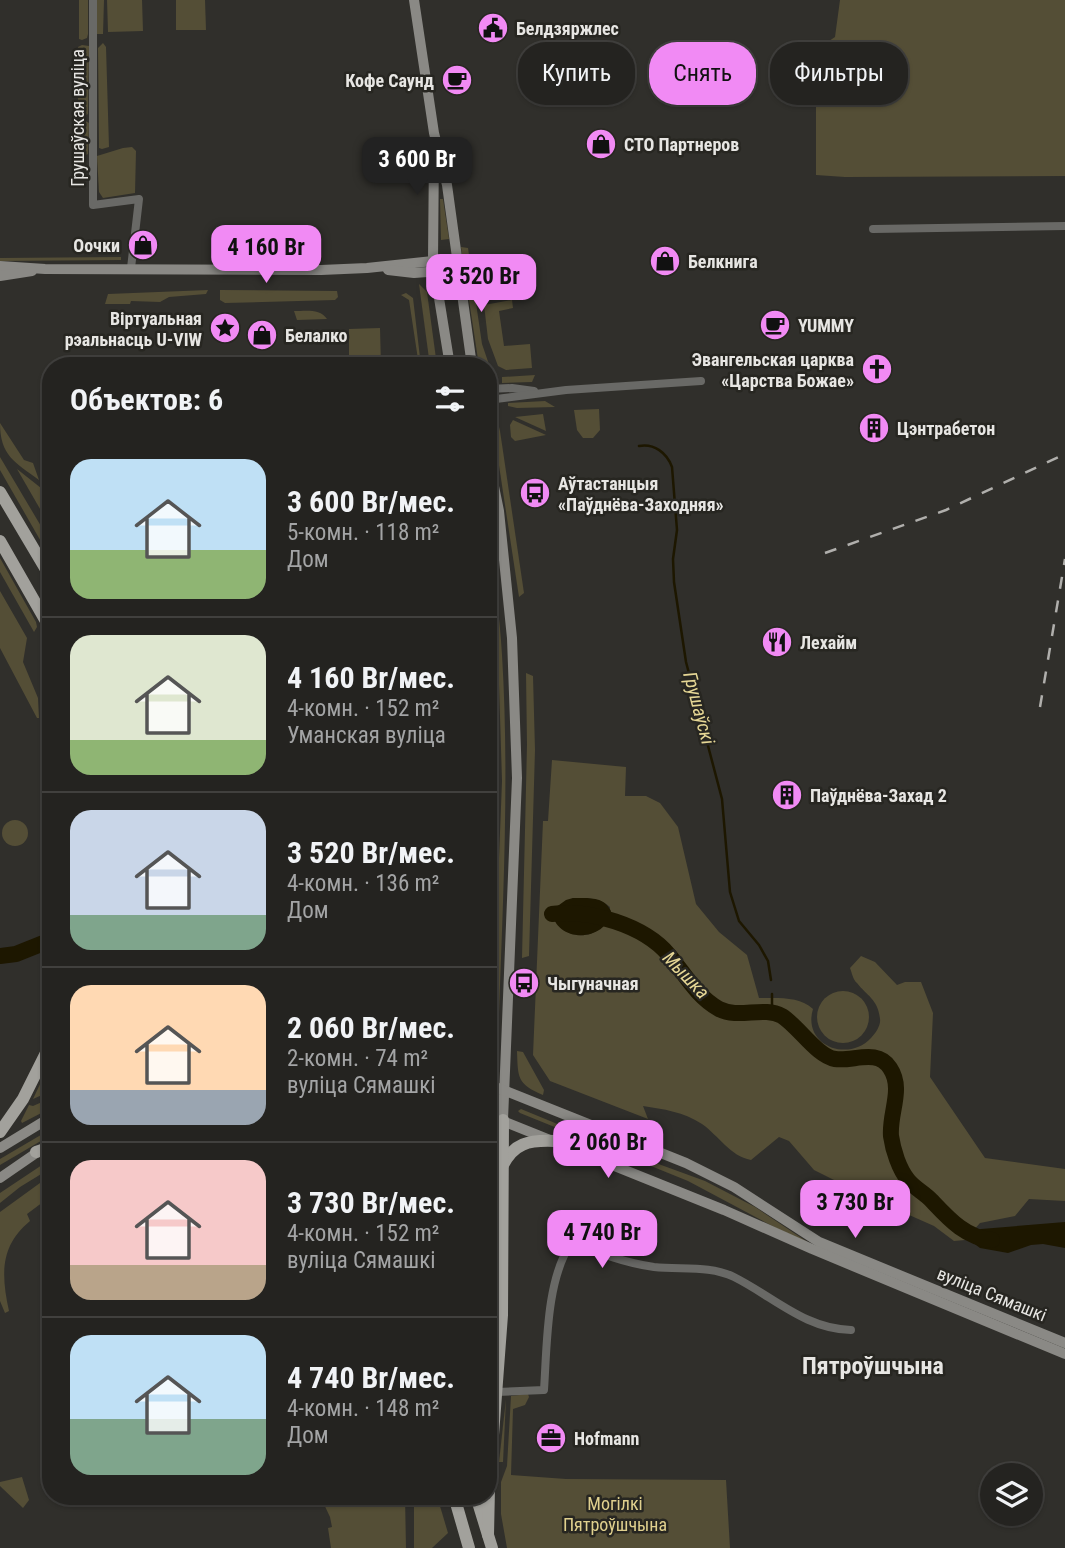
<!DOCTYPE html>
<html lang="ru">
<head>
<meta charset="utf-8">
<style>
	body { margin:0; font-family:"Roboto Condensed",sans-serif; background:#302f2d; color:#f1f3f6; height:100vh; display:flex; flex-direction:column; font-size:26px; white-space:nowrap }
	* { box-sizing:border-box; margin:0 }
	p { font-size:23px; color:#a3a4a5 }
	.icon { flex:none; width:38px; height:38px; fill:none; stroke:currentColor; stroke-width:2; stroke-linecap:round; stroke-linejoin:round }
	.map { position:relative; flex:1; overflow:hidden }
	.panel { position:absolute; left:42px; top:357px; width:455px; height:1148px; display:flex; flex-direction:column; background:#242320; border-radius:28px; box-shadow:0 2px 5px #0004,0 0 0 2px #41403e }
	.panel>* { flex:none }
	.hud { position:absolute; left:518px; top:42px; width:441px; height:63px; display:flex; gap:14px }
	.buttons { position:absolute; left:980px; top:1463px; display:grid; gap:14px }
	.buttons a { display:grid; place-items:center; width:63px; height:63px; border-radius:50%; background:#242320; box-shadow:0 2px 5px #0004,0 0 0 2px #41403e; font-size:35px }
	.price { position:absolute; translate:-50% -60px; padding:0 16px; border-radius:14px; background:#f18af4; color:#111; font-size:23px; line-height:46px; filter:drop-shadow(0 2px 4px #0008) }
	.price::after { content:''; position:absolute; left:50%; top:42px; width:21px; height:16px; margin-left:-10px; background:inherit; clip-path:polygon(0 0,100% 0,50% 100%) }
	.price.current { background:#222; color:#fff }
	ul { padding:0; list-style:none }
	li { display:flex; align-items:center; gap:21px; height:175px; padding:0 28px }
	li+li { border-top:2px solid #41403e }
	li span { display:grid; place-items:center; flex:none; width:196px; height:140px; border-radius:21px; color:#555 }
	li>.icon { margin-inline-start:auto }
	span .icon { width:84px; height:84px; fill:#fffc; stroke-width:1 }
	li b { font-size:30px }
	h2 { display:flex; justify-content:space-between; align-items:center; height:84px; padding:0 28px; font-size:30px }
	.chip { padding:0 24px; border-radius:28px; background:#242320; box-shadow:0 2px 5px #0004,0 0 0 2px #41403e; font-size:24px; line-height:63px }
	.chip.current { background:#f18af4; color:#111 }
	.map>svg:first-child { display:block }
	.green { fill:#544e36; fill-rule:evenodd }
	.water { fill:#1d1700 }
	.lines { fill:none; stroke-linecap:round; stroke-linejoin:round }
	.stream { stroke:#1d1700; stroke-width:2.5 }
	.river { stroke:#1d1700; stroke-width:16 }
	.minor { stroke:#696966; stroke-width:8 }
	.secondary { stroke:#8a8985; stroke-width:10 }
	.primary { stroke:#a2a19c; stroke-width:12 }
	.rail { stroke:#b0afac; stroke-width:2.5; stroke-dasharray:12 12; stroke-linecap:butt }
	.labels { text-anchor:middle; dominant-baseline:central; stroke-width:5; stroke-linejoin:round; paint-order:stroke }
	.poi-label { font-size:18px; font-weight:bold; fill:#e7e6e3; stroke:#272621; text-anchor:start }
	.street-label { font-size:18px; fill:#e7e6e3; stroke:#272621 }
	.park-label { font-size:18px; fill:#e0d08e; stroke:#272621 }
	.water-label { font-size:19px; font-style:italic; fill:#e6d795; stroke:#272621 }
	.district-label { font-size:24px; font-weight:bold; fill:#e7e6e3; stroke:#272621 }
</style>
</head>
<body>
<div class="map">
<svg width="1065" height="1548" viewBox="0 0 1065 1548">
	<rect width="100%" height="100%" fill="#302f2b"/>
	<g class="green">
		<path d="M79 0H88V34L87 38 82 40 79 39Z"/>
		<path d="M96 0H104L103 34H97Z"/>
		<path d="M107 0H142L143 31 108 32Z"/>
		<path d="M176 0H205L206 30H176Z"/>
		<path d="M840 0H1065V176L845 177 816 175V77L828 68 823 45 835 37Z"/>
		<path d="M103 43 106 47 109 147 102 149 99 148V144L98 48Z"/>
		<path d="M82 45 89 46 88 114 80 119 78 118V47Z"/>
		<path d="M84 120 89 123 88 154 80 158 78 156V121Z"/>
		<path d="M132 147 136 151 135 193 103 198 99 192 97 156 123 148Z"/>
		<path d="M440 199H443L449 239 441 240Z"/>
		<path d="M461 247 468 248 482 344 495 382H488V366H479Z"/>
		<path d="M121 257V260L0 261V258Z"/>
		<path d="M419 284 427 292 437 366H430Z"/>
		<path d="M208 290 206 294 169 297 160 302 131 301 130 304H105L108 294Z"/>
		<path d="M220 290 337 291 338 297 335 300 225 303 220 300Z"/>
		<path d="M406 293 413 298 421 366H419L409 300 401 295Z"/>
		<path d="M512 300 513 308 499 311 504 346 530 344 532 368 506 370 498 366 488 339 484 305Z"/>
		<path d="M294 311C305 311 320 308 327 319L297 320Z"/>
		<path d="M380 328 381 366H349V329Z"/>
		<path d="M535 375 532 382 502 383V377Z"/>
		<path d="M545 401 555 407 517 408 508 406V403Z"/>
		<path d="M599 409 600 430 593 438H583L577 430 574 410Z"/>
		<path d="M543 414 546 431 515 417Z"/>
		<path d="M513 420 546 435 515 441 511 437 510 425Z"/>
		<path d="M0 423 24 460 33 463 39 480C15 462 0 456 0 423Z"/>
		<path d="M493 426 499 427 500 431 524 593 519 597Z"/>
		<path d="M0 457 51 543V559L0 470Z"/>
		<path d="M17 469 41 488 50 499 51 528Z"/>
		<path d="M488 539C494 578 500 616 502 655 510 785 502 915 498 1044H495L499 932 497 909 502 781 498 653 488 569Z"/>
		<path d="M0 558 36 622 37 627 34 632 0 572Z"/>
		<path d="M0 591 27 638 23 662 38 698 39 718H37L0 648Z"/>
		<path d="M526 673 533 676 535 750 529 956 522 958 527 745Z"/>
		<path d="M552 760 626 767 625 796H646L660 803 678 827 696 904 719 932 747 955 759 998C777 998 800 996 813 1009 802 1045 848 1063 871 1038 876 1033 881 1025 880 1019 878 999 867 996 857 983 853 980 852 973 850 968L861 956 875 962 897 985 905 982H921L933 1013 930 1077 985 1158 1065 1169V1201L1029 1199 1015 1216 980 1223 965 1240 954 1241 934 1226 864 1195 814 1170 789 1141 779 1137 751 1160C730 1156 719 1136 702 1124 684 1112 663 1109 643 1106L648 1119 550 1081 533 1055 543 821H548ZM573 898C586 898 599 897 610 907L609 920C596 936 577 941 560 927L558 908Z"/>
		<circle cx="15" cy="833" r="13"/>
		<circle cx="843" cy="1017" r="26"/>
		<path d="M517 1051 523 1052 544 1090 543 1095C517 1084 518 1078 517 1051Z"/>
		<path d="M51 1061V1091L33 1099Z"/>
		<path d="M51 1098V1108L22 1123 21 1121 29 1105 33 1106Z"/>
		<path d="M521 1109 623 1151 705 1181 755 1207 809 1243 776 1228 688 1181 520 1113 518 1111Z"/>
		<path d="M51 1129V1135L0 1165V1159Z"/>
		<path d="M489 1133H491L494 1328 490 1330 488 1329 490 1316Z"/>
		<path d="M51 1159V1168L20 1187 0 1203V1193Z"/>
		<path d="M51 1175V1196L27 1214 30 1221C0 1246 1 1274 9 1311L5 1313 0 1301V1212Z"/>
		<path d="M528 1394 529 1397 525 1405 513 1409 511 1475 566 1479 726 1480 730 1548H507L501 1514V1482L507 1466 511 1396Z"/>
		<path d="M506 1399 503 1462H499Z"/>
		<path d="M22 1477 29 1500 23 1508 0 1486V1482Z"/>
		<path d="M376 1496H405L406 1548H331L328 1528 332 1527 330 1517 322 1500 336 1507Z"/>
		<path d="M414 1496H437L448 1533 432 1548H414Z"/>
	</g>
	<g class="water">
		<path d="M573 898C588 898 604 896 611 911 607 943 554 944 552 910L566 900Z"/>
		<path d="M1065 1222V1248L1043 1244 1031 1245 1008 1253 980 1248 972 1242V1235L975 1231 981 1229Z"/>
	</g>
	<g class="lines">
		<g class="stream">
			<path d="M639 446C654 443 667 453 672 467L677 530 673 559 674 582 686 662 722 799 730 892 739 921 759 945 768 961 771 980"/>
			<path d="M772 994V1013"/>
		</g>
		<g class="river">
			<path d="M552 914C589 909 644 925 669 955 685 974 696 996 719 1009 739 1019 763 1006 782 1016 799 1027 817 1056 835 1059 853 1062 877 1048 890 1068 904 1089 889 1113 891 1136 893 1150 899 1169 908 1180 914 1188 925 1193 932 1201 949 1219 966 1238 992 1240"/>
			<path d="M0 956 16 954 51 940"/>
		</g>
		<g class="minor">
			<path d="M93 0V205L139 199 131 268"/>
			<path d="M873 229 1065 226"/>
			<path d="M488 389 512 388 534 391"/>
			<path d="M488 400 566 390 701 381"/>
			<path d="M497 1392 544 1390C547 1347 546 1278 572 1242 599 1253 625 1263 654 1267 681 1270 710 1265 734 1277 774 1297 805 1329 851 1330"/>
		</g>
		<g class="secondary">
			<path d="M414 0 434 133 447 185 472 366"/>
			<path d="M434 150 433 261 450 366"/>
			<path d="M0 266 45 269 321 270 367 268 433 261 459 266"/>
			<path d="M388 270 414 273 441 271"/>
			<path d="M0 276 32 271"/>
			<path d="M488 457 499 511 512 638 517 778 503 1120"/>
			<path d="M488 701V821"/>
			<path d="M488 1084 686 1163 734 1187 819 1242 1065 1343"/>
			<path d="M488 1115 724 1210 812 1249 1065 1354"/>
			<path d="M0 1148 51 1117"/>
			<path d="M0 1178 42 1149"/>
		</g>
		<g class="primary">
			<path d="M0 492 51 578"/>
			<path d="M0 541 51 630"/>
			<path d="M0 1132 23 1099 51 1043"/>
			<path d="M36 1152 51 1147"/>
			<path d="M502 1167C513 1143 529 1140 554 1141"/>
			<path d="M454 1496 469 1548"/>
			<path d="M476 1496 492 1548"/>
			<path d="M488 1535 489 1488 502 1315 503 1120"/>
		</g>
		<g class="rail">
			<path d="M825 553 946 510 1065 454"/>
			<path d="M1040 707 1065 559"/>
		</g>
	</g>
	<defs>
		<g id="civic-disc" transform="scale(1.575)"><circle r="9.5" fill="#f18af4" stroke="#272621"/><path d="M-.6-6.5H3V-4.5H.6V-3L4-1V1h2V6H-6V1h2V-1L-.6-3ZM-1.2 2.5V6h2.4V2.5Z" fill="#111"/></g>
		<g id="cafe-disc" transform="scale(1.575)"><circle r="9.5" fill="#f18af4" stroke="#272621"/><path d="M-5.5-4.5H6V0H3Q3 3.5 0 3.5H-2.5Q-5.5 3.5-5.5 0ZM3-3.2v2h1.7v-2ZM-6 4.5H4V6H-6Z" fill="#111"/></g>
		<g id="shop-disc" transform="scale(1.575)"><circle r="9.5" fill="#f18af4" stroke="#272621"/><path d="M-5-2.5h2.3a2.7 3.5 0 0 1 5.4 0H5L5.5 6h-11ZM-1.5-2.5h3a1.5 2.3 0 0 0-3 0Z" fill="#111"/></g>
		<g id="sight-disc" transform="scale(1.575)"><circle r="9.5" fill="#f18af4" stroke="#272621"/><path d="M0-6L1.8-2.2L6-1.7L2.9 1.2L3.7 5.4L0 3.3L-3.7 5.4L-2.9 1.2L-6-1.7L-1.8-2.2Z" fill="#111"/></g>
		<g id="church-disc" transform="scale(1.575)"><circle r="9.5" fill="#f18af4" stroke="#272621"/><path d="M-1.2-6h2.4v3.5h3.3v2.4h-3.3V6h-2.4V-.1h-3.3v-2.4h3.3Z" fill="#111"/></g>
		<g id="building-disc" transform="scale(1.575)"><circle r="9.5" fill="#f18af4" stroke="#272621"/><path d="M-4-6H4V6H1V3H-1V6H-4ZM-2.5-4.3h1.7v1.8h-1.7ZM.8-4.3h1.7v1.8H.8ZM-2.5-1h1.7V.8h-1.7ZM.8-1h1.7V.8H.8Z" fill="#111"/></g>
		<g id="bus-disc" transform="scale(1.575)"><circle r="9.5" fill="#f18af4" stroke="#272621"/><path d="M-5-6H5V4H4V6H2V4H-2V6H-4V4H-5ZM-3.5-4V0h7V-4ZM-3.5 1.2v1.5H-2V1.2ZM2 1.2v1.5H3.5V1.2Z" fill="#111"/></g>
		<g id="restaurant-disc" transform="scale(1.575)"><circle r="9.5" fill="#f18af4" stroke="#272621"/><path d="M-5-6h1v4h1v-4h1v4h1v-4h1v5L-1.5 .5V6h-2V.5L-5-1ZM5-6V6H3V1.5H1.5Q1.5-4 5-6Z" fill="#111"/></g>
		<g id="office-disc" transform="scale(1.575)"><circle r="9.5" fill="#f18af4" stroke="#272621"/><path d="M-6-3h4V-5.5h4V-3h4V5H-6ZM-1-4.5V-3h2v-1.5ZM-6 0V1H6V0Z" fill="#111"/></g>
	</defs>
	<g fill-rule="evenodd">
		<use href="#civic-disc" x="493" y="28"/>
		<use href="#cafe-disc" x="457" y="80"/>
		<use href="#shop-disc" x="601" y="144"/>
		<use href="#shop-disc" x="143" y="245"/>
		<use href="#shop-disc" x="665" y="261"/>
		<use href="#cafe-disc" x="775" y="325"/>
		<use href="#sight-disc" x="225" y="328"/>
		<use href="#shop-disc" x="262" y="335"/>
		<use href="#church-disc" x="877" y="369"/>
		<use href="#building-disc" x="874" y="428"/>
		<use href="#bus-disc" x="535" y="493"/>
		<use href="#restaurant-disc" x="777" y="642"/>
		<use href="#building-disc" x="787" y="795"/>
		<use href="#bus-disc" x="524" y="983"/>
		<use href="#office-disc" x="551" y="1438"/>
	</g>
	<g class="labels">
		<g class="poi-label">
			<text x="516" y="28">Белдзяржлес</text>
			<text x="434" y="80" text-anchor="end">Кофе Саунд</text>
			<text x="624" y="144">СТО Партнеров</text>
			<text x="120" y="245" text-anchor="end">Оочки</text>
			<text x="688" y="261">Белкнига</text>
			<text x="202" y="318" text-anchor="end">Віртуальная<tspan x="202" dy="21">рэальнасць U-VIW</tspan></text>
			<text x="798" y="325">YUMMY</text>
			<text x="285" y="335">Белалко</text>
			<text x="854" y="359" text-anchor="end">Эвангельская царква<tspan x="854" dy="21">«Царства Божае»</tspan></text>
			<text x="897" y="428">Цэнтрабетон</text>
			<text x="558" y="483">Аўтастанцыя<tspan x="558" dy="21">«Паўднёва-Заходняя»</tspan></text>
			<text x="800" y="642">Лехайм</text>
			<text x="810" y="795">Паўднёва-Захад 2</text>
			<text x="547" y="983">Чыгуначная</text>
			<text x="574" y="1438">Hofmann</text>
		</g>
		<g class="street-label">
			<text transform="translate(77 118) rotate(-90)">Грушаўская вуліца</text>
			<text transform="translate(992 1294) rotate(22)">вуліца Сямашкі</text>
		</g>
		<g class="park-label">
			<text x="615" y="1503">Могілкі<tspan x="615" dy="21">Пятроўшчына</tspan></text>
		</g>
		<g class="water-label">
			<text transform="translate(699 708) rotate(75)">Грушаўскі</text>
			<text transform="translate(686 975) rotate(46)">Мышка</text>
		</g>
		<g class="district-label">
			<text x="873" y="1366">Пятроўшчына</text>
		</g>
	</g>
</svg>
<div class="buttons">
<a><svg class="icon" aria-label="layers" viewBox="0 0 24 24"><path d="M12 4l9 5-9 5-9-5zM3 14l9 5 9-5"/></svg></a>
</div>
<b class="price current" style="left:417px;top:197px">3 600 Br</b>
<b class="price" style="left:266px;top:285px">4 160 Br</b>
<b class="price" style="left:481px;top:314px">3 520 Br</b>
<b class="price" style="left:608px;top:1180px">2 060 Br</b>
<b class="price" style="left:855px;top:1240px">3 730 Br</b>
<b class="price" style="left:602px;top:1270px">4 740 Br</b>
<div class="hud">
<a class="chip">Купить</a>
<a class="chip current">Снять</a>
<a class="chip">Фильтры</a>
</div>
<section class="panel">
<h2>Объектов: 6<svg class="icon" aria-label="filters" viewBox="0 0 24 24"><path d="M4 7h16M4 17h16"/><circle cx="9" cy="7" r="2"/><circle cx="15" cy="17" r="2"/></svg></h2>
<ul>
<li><span style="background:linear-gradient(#bfe0f5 65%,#8fb573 0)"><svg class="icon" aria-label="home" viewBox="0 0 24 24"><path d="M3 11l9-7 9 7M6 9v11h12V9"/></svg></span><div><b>3 600 Br/мес.</b><p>5-комн. · 118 m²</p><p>Дом</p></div></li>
<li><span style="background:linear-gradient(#dfe7d0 75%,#8fb573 0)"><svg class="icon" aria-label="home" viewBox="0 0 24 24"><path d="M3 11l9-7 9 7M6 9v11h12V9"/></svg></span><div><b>4 160 Br/мес.</b><p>4-комн. · 152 m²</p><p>Уманская вуліца</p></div></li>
<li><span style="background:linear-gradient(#c9d6e8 75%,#7fa58c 0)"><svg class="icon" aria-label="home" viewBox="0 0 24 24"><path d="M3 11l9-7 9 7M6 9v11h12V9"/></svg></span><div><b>3 520 Br/мес.</b><p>4-комн. · 136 m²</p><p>Дом</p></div></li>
<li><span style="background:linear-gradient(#ffd9b3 75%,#9aa5b1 0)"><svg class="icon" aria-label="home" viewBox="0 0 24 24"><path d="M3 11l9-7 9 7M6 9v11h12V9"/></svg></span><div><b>2 060 Br/мес.</b><p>2-комн. · 74 m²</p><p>вуліца Сямашкі</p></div></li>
<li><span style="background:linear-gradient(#f6c9c9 75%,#b9a48a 0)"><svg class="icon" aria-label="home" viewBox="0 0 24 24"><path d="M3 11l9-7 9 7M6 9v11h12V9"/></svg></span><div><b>3 730 Br/мес.</b><p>4-комн. · 152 m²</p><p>вуліца Сямашкі</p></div></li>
<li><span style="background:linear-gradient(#bfe0f5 60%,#7fa58c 0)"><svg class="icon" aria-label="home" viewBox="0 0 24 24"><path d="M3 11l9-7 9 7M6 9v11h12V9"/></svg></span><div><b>4 740 Br/мес.</b><p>4-комн. · 148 m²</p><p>Дом</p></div></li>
</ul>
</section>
</div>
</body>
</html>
